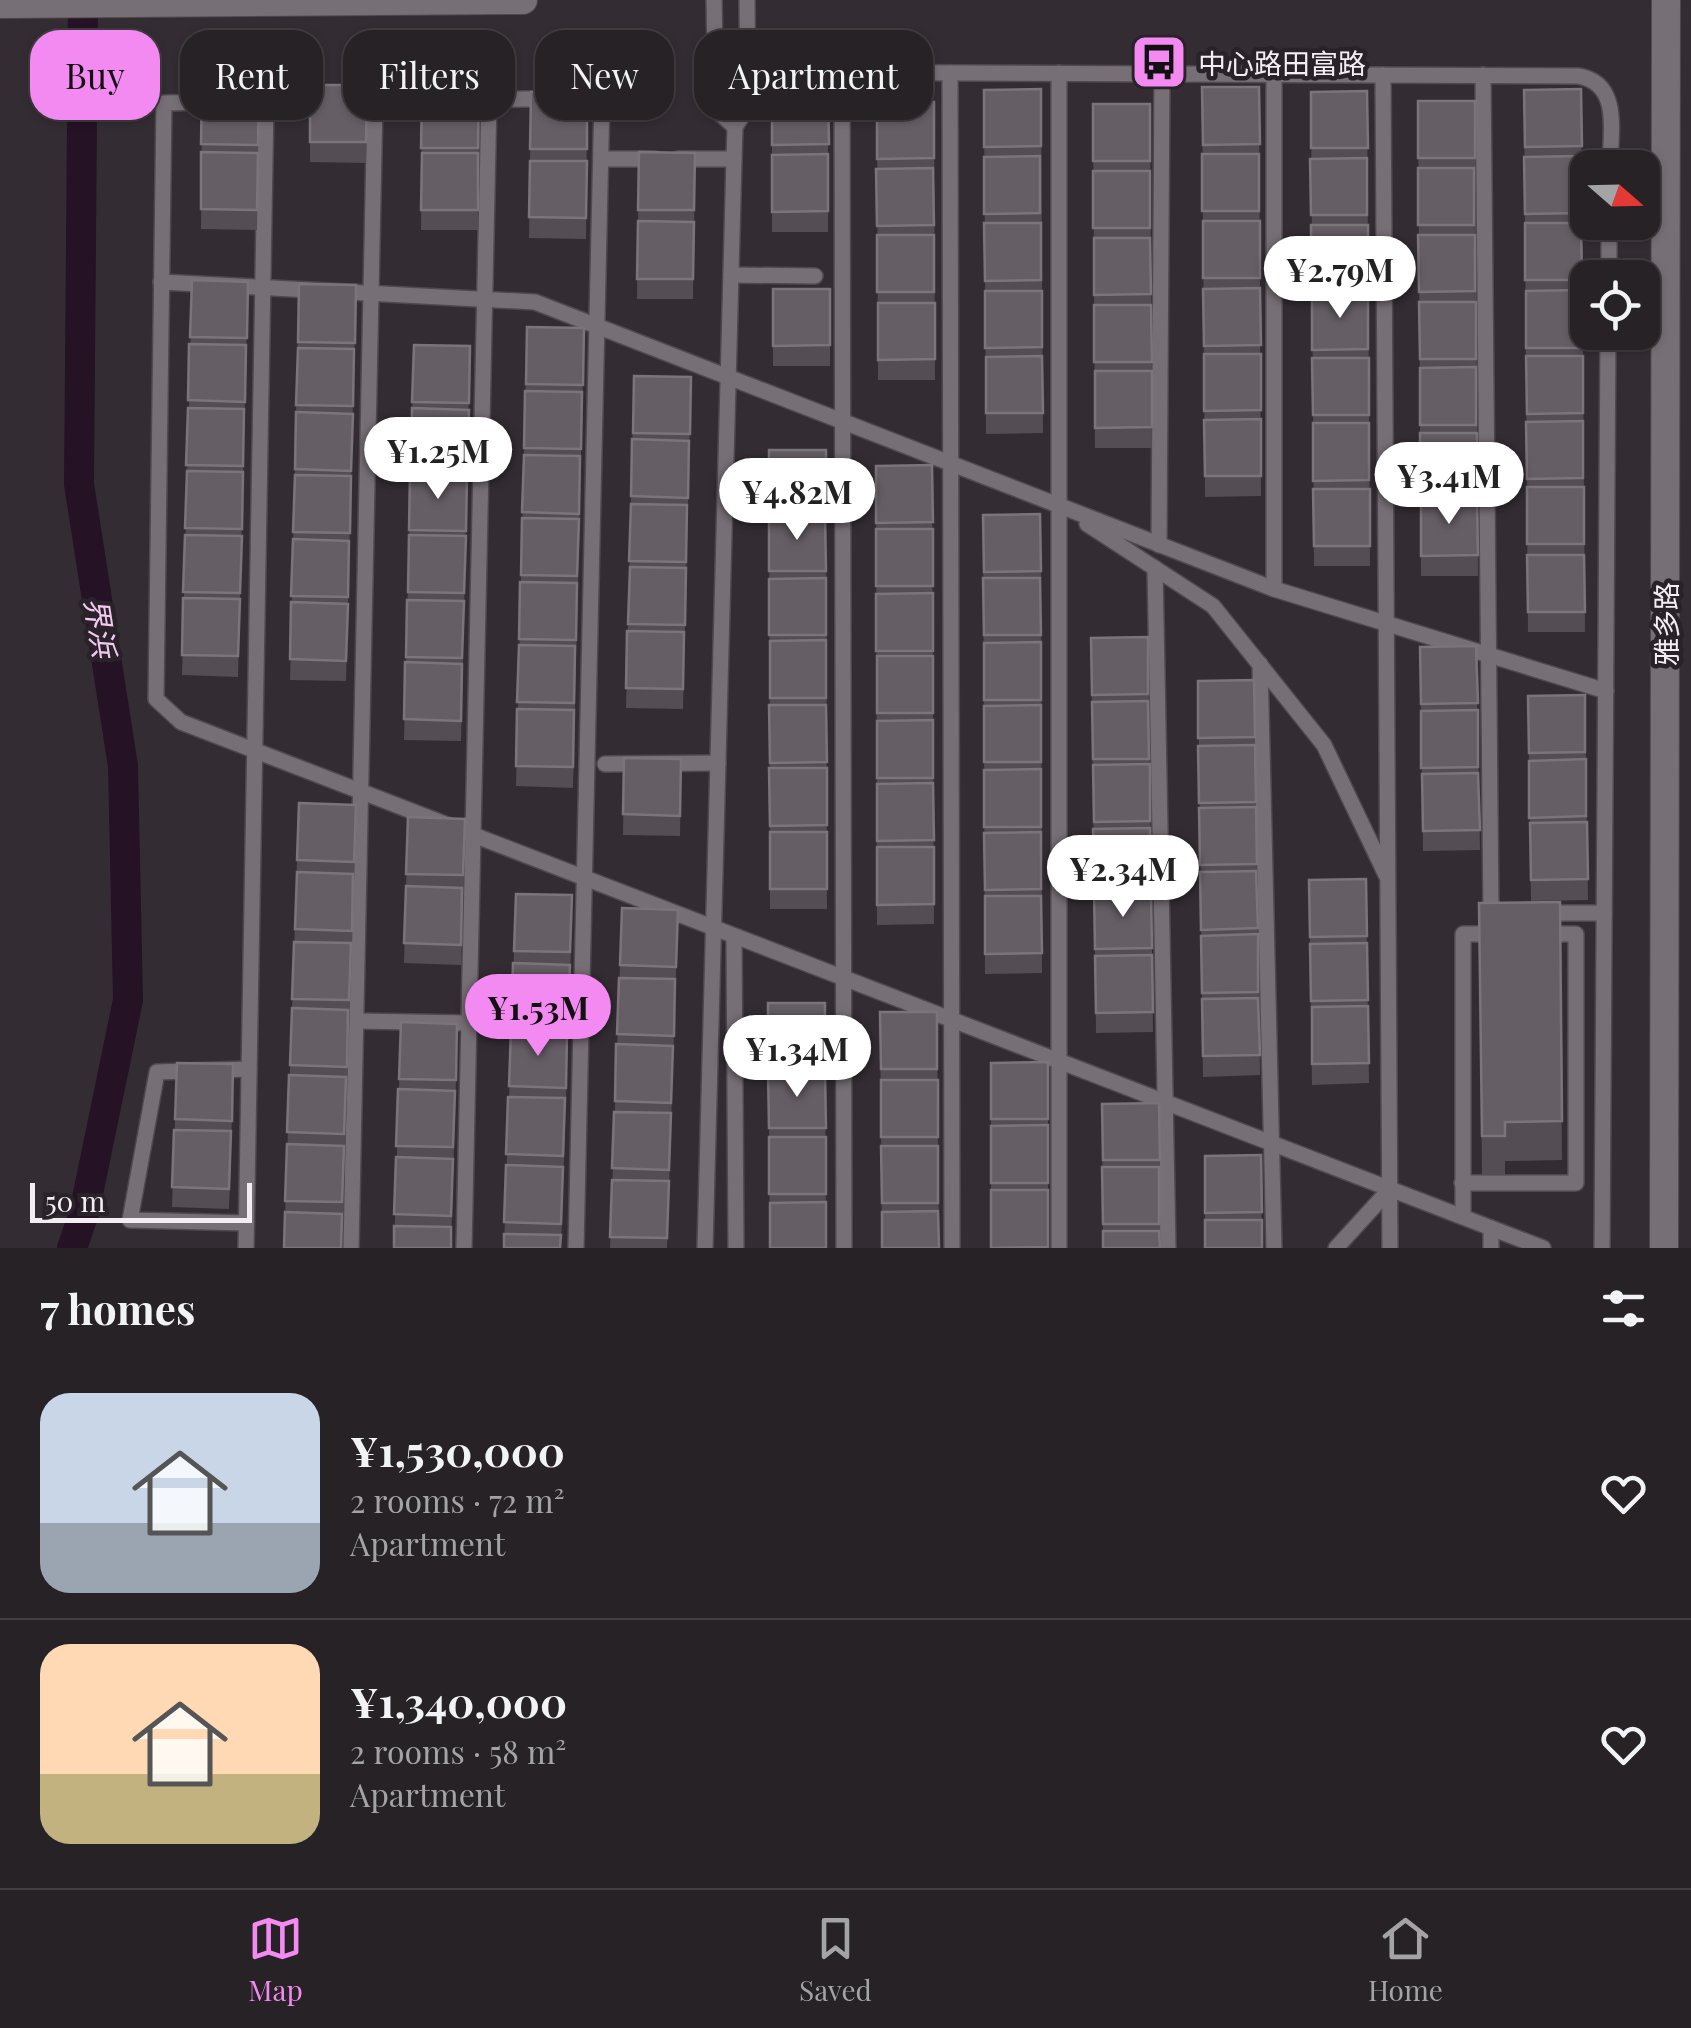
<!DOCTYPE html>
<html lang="en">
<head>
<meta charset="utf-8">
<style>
	body { margin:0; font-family:"Playfair Display","Noto Sans SC",serif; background:#2e2a2e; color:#f1f3f6; height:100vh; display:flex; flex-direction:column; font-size:38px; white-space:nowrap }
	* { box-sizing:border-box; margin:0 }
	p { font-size:32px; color:#a4a4a7 }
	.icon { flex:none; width:55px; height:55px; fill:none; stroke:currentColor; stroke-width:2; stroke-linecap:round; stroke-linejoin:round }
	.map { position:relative; height:1248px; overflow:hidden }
	.panel { display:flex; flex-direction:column; background:#262226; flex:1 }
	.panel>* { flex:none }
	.guide { position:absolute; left:30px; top:30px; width:1000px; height:90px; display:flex; gap:20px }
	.needle { width:65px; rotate:110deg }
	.tools { position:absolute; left:1570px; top:150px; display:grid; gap:20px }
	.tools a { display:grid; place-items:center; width:90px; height:90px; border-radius:20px; background:#262226; box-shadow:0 2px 8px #0004,0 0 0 2px #423f43; font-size:50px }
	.scale { position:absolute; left:30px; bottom:25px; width:222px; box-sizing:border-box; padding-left:10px; border:5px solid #f2eef2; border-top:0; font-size:28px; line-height:35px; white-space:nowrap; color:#f2eef2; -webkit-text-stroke:8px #292329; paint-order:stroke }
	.price { position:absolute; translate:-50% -85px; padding:0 22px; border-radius:35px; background:#fff; color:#222; font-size:32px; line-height:65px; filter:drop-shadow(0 2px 5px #0008) }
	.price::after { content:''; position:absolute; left:50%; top:60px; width:30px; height:22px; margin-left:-15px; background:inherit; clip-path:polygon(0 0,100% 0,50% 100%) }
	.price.on { background:#f38af1; color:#111 }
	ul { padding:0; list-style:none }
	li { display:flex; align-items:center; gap:30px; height:250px; padding:0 40px }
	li+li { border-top:2px solid #423f43 }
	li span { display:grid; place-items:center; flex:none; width:280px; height:200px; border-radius:30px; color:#555 }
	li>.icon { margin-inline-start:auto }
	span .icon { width:120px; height:120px; fill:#fffc; stroke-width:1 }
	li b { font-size:42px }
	h2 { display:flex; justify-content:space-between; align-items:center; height:120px; padding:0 40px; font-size:42px }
	.chip { padding:0 35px; border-radius:30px; background:#262226; box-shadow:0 2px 8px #0004,0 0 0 2px #423f43; font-size:35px; line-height:90px }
	.chip.on { background:#f38af1; color:#111 }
	.dock { display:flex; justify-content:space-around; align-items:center; height:140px; border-top:2px solid #423f43; background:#262226; font-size:28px; color:#a4a4a7 }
	.dock a { display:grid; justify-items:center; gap:5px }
	.dock .on { color:#f38af1 }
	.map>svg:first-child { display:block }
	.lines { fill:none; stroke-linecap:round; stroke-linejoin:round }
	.canal { stroke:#251225; stroke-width:30 }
	.service-casing { stroke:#4f494f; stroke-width:18 }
	.tertiary-casing { stroke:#4f494f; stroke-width:30 }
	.service { stroke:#776f76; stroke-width:15 }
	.tertiary { stroke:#776f76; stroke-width:28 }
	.wall { fill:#544d54 }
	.building { fill:#655e65; stroke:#7b757b; stroke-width:2.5 }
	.labels { text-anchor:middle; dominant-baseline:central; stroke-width:9; stroke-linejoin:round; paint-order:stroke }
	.poi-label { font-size:28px; fill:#f2eef2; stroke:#292329; text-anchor:start }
	.street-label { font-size:28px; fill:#f2eef2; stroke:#292329 }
	.water-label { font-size:30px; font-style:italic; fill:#f5c8f3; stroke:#292329 }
</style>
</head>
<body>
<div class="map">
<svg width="1691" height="1248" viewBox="0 0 1691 1248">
	<rect width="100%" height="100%" fill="#332d33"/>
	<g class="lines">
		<path class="canal" d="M72 1248 84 1213 128 1000 123 766 79 484 83 0"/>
		<g class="service-casing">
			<g id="service">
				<path d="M714 0 716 110 735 127"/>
				<path d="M748 72 1578 76C1622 83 1610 133 1610 168"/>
				<path d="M842 72 844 1248"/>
				<path d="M950 73 952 1248"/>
				<path d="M1059 73V1248"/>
				<path d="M1383 75 1390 1248"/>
				<path d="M1483 75 1491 913H1499"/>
				<path d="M462 100 602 98 576 1248"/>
				<path d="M219 102 164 103 156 699 181 722 1543 1248"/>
				<path d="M242 102 439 100"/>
				<path d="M601 159H655"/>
				<path d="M678 159H734"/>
				<path d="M731 275 815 276"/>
				<path d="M1609 278V222"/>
				<path d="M161 282 535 302 1274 589 1606 691"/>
				<path d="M1087 524 1213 606 1324 745 1386 875"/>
				<path d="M1159 545 1162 74"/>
				<path d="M1155 568 1168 1248"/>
				<path d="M1274 589V74"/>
				<path d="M1260 664 1274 1248"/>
				<path d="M605 764 718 763"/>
				<path d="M1542 913H1604"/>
				<path d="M734 936 736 1248"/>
				<path d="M356 1021 469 1023"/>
				<path d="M1462 1183H1576V934H1544"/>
				<path d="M1463 1217V934H1496"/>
				<path d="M246 1223 130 1220 157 1072 249 1069"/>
				<path d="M1491 1228V1248"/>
				<path d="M246 1248 266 102"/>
				<path d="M351 1248 375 101"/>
				<path d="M464 1248 489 99"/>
				<path d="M705 1248 734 159 735 127 748 107 747 0"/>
				<path d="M1336 1248 1390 1189"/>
				<path d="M1602 1248 1608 332"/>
			</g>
		</g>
		<g class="tertiary-casing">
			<g id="tertiary">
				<path d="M0 4 523 0"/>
				<path d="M1664 1248 1666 0"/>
			</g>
		</g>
		<use href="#service" class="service"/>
		<use href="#tertiary" class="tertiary"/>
	</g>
	<g class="wall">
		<path d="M310 85H367L366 163 310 162Z"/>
		<path d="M202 87 259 88 257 230 201 229Z"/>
		<path d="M1202 87H1259L1261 496 1205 497Z"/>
		<rect x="772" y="88" width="56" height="144"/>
		<path d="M1041 89 1043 433 986 434 984 90Z"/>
		<path d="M1581 89 1585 632H1528L1524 90Z"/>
		<path d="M422 91H479L478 230H421Z"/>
		<path d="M1367 91 1370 566H1314L1311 92Z"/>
		<path d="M531 92H587L586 239 529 238Z"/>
		<path d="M1418 101H1475L1478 576H1421Z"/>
		<path d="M877 102H934L935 380H878Z"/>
		<path d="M1093 104H1150L1152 448H1095Z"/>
		<path d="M639 152 695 153 693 299H637Z"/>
		<path d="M192 280 248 282 238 677 182 675Z"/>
		<path d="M299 284 356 285 346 681 290 680Z"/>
		<rect x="773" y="289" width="57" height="77"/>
		<path d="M527 327 584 328 573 788 516 786Z"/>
		<path d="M414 345 470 346 461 741 404 740Z"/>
		<path d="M634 376 691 377 683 709 626 708Z"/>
		<path d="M769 450H826L827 909H770Z"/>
		<path d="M932 465 934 924 877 925 876 466Z"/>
		<path d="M983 515 1041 571 1042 973 985 974Z"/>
		<path d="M1148 637 1153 1032 1096 1033 1091 638Z"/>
		<path d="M1476 646 1480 850 1423 851 1420 647Z"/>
		<path d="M1254 680 1260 1075 1203 1077 1198 681Z"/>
		<path d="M1585 695 1588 900 1531 901 1528 696Z"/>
		<path d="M624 758 681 759 680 836 623 835Z"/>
		<path d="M299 803 356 825 342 1248H284Z"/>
		<path d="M408 817 465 839 461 965 404 963Z"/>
		<path d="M1366 879 1369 1083 1312 1085 1309 880Z"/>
		<path d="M516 894 572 916 561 1248H504Z"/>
		<path d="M1560 902 1562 1160 1505 1161V1175H1482L1479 903Z"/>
		<path d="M622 908 678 910 667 1248H610Z"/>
		<path d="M768 1003H825L826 1248H770Z"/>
		<path d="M880 1012H937L939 1248H882Z"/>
		<path d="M401 1022 457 1044 451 1248H394Z"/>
		<path d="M1048 1062V1248H991V1063Z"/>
		<path d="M177 1063 233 1085 229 1209 172 1207Z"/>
		<path d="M1102 1104 1160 1160V1248H1103Z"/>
		<path d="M1261 1155 1262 1248H1205V1156Z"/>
	</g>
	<g class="building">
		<path d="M310 85H367L366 142H310Z"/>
		<path d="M202 87 259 88 258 145 201 144Z"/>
		<path d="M1202 87H1259L1260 144 1203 145Z"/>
		<path d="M772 88H828L829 144 772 145Z"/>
		<path d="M1041 89V146L984 147V90Z"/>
		<path d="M1581 89 1582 146 1525 147 1524 90Z"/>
		<path d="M422 91H479L478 148H421Z"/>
		<path d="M1367 91 1368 148H1311V92Z"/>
		<path d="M531 92H587V149H530Z"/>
		<rect x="1418" y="101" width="57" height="57"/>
		<path d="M877 102H934V158L877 159Z"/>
		<rect x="1093" y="104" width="57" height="57"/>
		<path d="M201 152 258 153 257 210 201 209Z"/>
		<path d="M639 152 695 153 694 210H638Z"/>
		<path d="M422 153H478V210H421Z"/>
		<path d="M828 154V211L772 212V155Z"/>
		<rect x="1202" y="154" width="57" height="57"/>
		<path d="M1040 156V213L984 214V157Z"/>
		<path d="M1580 156 1581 213 1525 214 1524 157Z"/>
		<path d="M1367 158V215H1311L1310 159Z"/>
		<path d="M530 161H587L586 218 529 217Z"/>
		<path d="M933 168 934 225 877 226 876 169Z"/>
		<rect x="1418" y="168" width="56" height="57"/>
		<rect x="1093" y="171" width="57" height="57"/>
		<path d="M638 221 694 222 693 279H637Z"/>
		<rect x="1203" y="221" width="57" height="57"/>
		<path d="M984 223H1041V280L985 281Z"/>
		<path d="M1525 223H1581L1582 280H1525Z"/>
		<rect x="1311" y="225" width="57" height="57"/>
		<rect x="877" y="235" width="57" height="57"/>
		<path d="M1418 235H1475V291L1419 292Z"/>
		<path d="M1094 238H1150L1151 294 1094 295Z"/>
		<path d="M192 280 248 282 247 338 190 337Z"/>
		<path d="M299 284 356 285 355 343 298 342Z"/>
		<path d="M1260 288 1261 345 1204 346 1203 289Z"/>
		<path d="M773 289H830V345L773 346Z"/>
		<path d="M1582 290V348H1526V291Z"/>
		<path d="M985 291H1042V347L985 348Z"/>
		<path d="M1368 292V349L1312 350V293Z"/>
		<path d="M1419 302H1476V359H1420Z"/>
		<path d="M878 303H935V359L878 360Z"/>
		<path d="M1094 305H1151L1152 362H1094Z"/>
		<path d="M527 327 584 328 583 385 526 384Z"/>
		<path d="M189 344 246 345 245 402 188 400Z"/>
		<path d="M414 345 470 346 469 403 412 402Z"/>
		<path d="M298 348 354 349 353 406 296 405Z"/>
		<path d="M1204 354H1261V410L1204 411Z"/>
		<path d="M1042 356 1043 413H986V357Z"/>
		<path d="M1526 356H1583V413L1527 414Z"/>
		<path d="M1312 358H1369V415H1313Z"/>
		<path d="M1476 367V425H1420V368Z"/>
		<path d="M1095 371H1152V427L1095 428Z"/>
		<path d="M634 376 691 377 690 434 633 433Z"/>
		<path d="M525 391 582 392 581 449 524 448Z"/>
		<path d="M188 408 244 409 243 466 186 465Z"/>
		<path d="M412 408 469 410 467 466 411 465Z"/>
		<path d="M296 412 353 414 351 471 295 469Z"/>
		<path d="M1261 419V476H1205L1204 420Z"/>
		<path d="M1583 421V478L1527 479 1526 422Z"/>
		<path d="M1313 423H1369V480L1313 481Z"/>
		<rect x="1420" y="433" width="57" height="57"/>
		<path d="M632 439 689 441 688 498 631 496Z"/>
		<rect x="769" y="450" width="57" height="57"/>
		<path d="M524 455 580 456 579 514 522 512Z"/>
		<path d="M932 465 933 522 876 523V466Z"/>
		<path d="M187 471 243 472 242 529 185 528Z"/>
		<path d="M410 472 467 474 466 531 409 530Z"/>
		<path d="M295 475 351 476 350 533 293 532Z"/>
		<rect x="1527" y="487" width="57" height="57"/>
		<path d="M1313 489H1370V546H1314Z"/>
		<path d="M1477 498 1478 555 1421 556V499Z"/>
		<path d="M631 504 687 505 686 562 629 561Z"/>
		<path d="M769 514H825L826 571H769Z"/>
		<path d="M1040 514 1041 571 984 572 983 515Z"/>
		<path d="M522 518 579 519 577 576 521 575Z"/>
		<rect x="876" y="529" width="57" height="57"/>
		<path d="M185 535 242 536 240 593 183 592Z"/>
		<path d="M409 535 466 536 464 593 408 592Z"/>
		<path d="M293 539 349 541 348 597 291 596Z"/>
		<path d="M1527 555H1584L1585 612H1528Z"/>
		<path d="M630 567 686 568 685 625 628 624Z"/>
		<path d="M826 578V635H769V579Z"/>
		<path d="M983 578H1040L1041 635H984Z"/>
		<path d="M520 582 577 583 576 640 519 639Z"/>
		<path d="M933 593V651H876V594Z"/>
		<path d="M183 598 240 599 238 656 182 655Z"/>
		<path d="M407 600 464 601 462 658 406 657Z"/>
		<path d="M291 602 348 604 346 661 290 659Z"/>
		<path d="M627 631 684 632 683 689 626 688Z"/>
		<path d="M1148 637V694L1092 695 1091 638Z"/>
		<path d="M826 640V698H770V641Z"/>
		<path d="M1041 642V700H984V643Z"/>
		<path d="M519 645 575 646 574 703 517 702Z"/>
		<path d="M1476 646 1478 703 1421 704 1420 647Z"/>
		<rect x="877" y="656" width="56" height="57"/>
		<path d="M405 662 462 664 461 721 404 719Z"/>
		<path d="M1254 680 1255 737 1198 738V681Z"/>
		<path d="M1585 695V752L1529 753 1528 696Z"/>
		<path d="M1148 701 1149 759H1093L1092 702Z"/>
		<path d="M769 705H826L827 762 770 763Z"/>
		<path d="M1041 705V762H984V706Z"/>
		<path d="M517 709 574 710 573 767 516 766Z"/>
		<path d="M1478 710V767L1421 768V711Z"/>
		<path d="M933 720V778H877V721Z"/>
		<path d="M1255 745 1256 802 1199 803 1198 746Z"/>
		<path d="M624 758 681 759 680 816 623 814Z"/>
		<path d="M1586 759V816L1529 818V761Z"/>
		<path d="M1150 764V821L1094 822 1093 765Z"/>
		<path d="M769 768H827V825L770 826Z"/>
		<path d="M1041 769V827H984V770Z"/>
		<path d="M1478 773 1480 830 1423 831 1422 774Z"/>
		<path d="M933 783 934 840 877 841V784Z"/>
		<path d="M299 803 356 805 354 862 297 860Z"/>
		<path d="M1256 807 1257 864 1200 865 1199 808Z"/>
		<path d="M408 817 465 819 463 875 406 874Z"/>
		<path d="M1587 822 1588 879 1531 880 1530 823Z"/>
		<path d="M1150 828 1151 885 1095 886 1093 829Z"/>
		<rect x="770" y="832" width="57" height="57"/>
		<path d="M1041 832V889L985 890 984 833Z"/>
		<path d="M877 847H934V904L877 905Z"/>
		<path d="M1256 871 1258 928 1201 930 1200 872Z"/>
		<path d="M297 872 353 874 352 931 295 929Z"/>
		<path d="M1366 879 1367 936 1310 937 1309 880Z"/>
		<path d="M406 886 462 888 461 945 404 943Z"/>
		<path d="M1151 891 1152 948 1095 949 1094 892Z"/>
		<path d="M516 894 572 895 570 952 514 951Z"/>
		<path d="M985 896H1041L1042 953 985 954Z"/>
		<path d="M1560 902 1562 1121 1505 1122V1136H1482L1479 903Z"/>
		<path d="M622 908 678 910 676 967 620 965Z"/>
		<path d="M1258 934V992L1202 993 1201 936Z"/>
		<path d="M294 942 351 943 349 1000 292 999Z"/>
		<path d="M1367 943 1368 1000 1311 1001 1310 944Z"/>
		<path d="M1152 955 1153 1012 1096 1013 1095 956Z"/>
		<path d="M513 963 570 965 568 1021 511 1020Z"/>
		<path d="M619 978 675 979 674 1036 617 1034Z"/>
		<path d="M1258 998 1260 1055 1203 1056 1202 999Z"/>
		<path d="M768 1003H825V1060L768 1061Z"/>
		<path d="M1368 1006 1369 1063 1312 1064V1007Z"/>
		<path d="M292 1008 348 1010 347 1067 290 1065Z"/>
		<path d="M880 1012H937V1069H881Z"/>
		<path d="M401 1022 457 1024 456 1080 399 1079Z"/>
		<path d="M511 1029 567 1031 566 1088 509 1086Z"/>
		<path d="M616 1044 673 1046 671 1103 615 1101Z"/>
		<path d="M1048 1062V1119H991V1063Z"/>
		<path d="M177 1063 233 1064 232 1121 175 1119Z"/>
		<path d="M768 1071H825L826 1128H769Z"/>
		<path d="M289 1075 346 1077 344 1134 287 1132Z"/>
		<rect x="881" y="1080" width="57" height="57"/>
		<path d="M398 1089 455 1091 453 1147 396 1146Z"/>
		<path d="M508 1097 565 1098 563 1156 506 1154Z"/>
		<path d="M1159 1103 1160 1160H1103L1102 1104Z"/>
		<path d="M614 1112 671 1113 669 1170 612 1168Z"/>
		<path d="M1048 1125V1183H991V1126Z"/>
		<path d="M174 1130 231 1131 229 1189 172 1187Z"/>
		<rect x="769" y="1137" width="57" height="57"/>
		<path d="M287 1144 344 1146 342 1202 285 1201Z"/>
		<path d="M881 1146H938V1203H882Z"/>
		<path d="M1261 1155 1262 1212 1205 1213V1156Z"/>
		<path d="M396 1157 453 1159 451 1216 394 1214Z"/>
		<path d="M506 1165 563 1167 561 1224 504 1222Z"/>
		<path d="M1102 1167H1159V1224H1103Z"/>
		<path d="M612 1180 669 1181 667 1238 610 1237Z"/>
		<path d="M991 1190H1048V1247L991 1248Z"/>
		<path d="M826 1202V1248H770V1203Z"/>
		<path d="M938 1211 939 1248H882V1212Z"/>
		<path d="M285 1212 342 1214 341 1248H284Z"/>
		<rect x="1205" y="1220" width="57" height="28"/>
		<path d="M394 1226 451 1227V1248H394Z"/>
		<path d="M1103 1231H1159L1160 1248H1103Z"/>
		<path d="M504 1234 561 1235 560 1248H504Z"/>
	</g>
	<defs>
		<g id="bus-square" transform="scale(2.875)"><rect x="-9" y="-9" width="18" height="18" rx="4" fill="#f38af1" stroke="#292329"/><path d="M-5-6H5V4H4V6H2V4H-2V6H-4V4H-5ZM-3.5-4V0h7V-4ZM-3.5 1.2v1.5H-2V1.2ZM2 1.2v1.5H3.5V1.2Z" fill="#111"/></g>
	</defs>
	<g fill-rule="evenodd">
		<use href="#bus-square" x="1159" y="62"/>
	</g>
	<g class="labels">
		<g class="poi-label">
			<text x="1198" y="62">中心路田富路</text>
		</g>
		<g class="street-label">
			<text transform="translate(1665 624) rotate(-90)">雅多路</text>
		</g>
		<g class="water-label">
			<text transform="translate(101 627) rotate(81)">界浜</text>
		</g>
	</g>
</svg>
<div class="tools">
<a><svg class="needle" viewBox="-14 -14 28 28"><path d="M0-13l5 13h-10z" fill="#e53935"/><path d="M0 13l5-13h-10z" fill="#a4a4a7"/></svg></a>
<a><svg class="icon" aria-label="locate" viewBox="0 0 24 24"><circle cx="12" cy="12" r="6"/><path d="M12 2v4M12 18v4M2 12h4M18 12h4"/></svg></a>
</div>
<div class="scale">50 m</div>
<b class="price" style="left:1340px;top:321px">¥2.79M</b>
<b class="price" style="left:438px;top:502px">¥1.25M</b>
<b class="price" style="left:1449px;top:527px">¥3.41M</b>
<b class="price" style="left:797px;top:543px">¥4.82M</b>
<b class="price" style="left:1123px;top:920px">¥2.34M</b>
<b class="price on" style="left:538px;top:1059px">¥1.53M</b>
<b class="price" style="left:797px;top:1100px">¥1.34M</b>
<div class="guide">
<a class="chip on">Buy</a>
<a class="chip">Rent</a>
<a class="chip">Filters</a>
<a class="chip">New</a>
<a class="chip">Apartment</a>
</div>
</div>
<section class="panel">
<h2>7 homes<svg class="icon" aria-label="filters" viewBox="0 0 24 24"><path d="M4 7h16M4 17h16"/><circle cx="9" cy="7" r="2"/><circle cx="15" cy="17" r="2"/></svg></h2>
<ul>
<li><span style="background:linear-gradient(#c9d6e8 65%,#9aa5b1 0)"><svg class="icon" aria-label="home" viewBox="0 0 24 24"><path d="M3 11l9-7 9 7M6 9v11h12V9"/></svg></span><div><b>¥1,530,000</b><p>2 rooms · 72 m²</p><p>Apartment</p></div><svg class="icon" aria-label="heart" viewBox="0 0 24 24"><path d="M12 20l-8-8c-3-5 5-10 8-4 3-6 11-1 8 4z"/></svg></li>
<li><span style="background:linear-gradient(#ffd9b3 65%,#c2b280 0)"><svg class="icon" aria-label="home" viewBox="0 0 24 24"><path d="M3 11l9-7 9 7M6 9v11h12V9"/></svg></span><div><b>¥1,340,000</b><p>2 rooms · 58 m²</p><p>Apartment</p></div><svg class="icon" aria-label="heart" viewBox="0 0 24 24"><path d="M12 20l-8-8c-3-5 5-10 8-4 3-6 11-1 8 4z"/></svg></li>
</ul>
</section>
<nav class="dock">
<a class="on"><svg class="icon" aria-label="map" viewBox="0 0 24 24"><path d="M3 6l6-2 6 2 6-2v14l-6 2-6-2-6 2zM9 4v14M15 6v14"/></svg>Map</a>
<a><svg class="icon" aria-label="saved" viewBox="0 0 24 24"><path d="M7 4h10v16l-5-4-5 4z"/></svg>Saved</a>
<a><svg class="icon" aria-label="home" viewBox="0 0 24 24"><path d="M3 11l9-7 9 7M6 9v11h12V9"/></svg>Home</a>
</nav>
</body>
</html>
